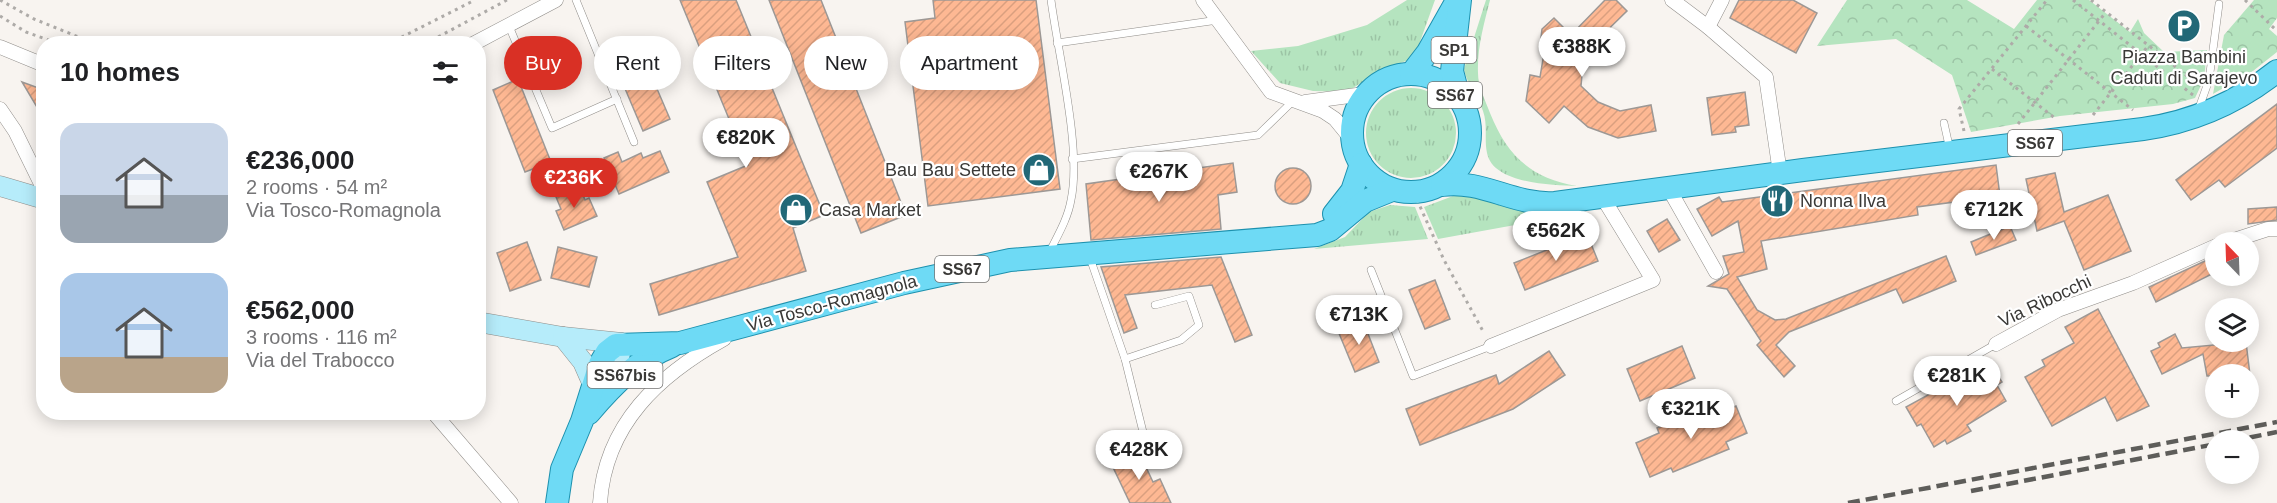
<!DOCTYPE html>
<html lang="en">
<head>
<meta charset="utf-8">
<style>
	body { margin:0; font-family:Helvetica,sans-serif; background:#f2f2f2; color:#202124; height:100vh; display:flex; flex-direction:column; font-size:22px; white-space:nowrap }
	* { box-sizing:border-box; margin:0 }
	p { font-size:20px; color:#757577 }
	.icon { flex:none; width:33px; height:33px; fill:none; stroke:currentColor; stroke-width:2; stroke-linecap:round; stroke-linejoin:round }
	.map { position:relative; flex:1; overflow:hidden }
	.drawer { position:absolute; left:36px; top:36px; width:450px; height:384px; display:flex; flex-direction:column; background:#fff; border-radius:24px; box-shadow:0 3px 15px #0003 }
	.drawer>* { flex:none }
	.banner { position:absolute; left:504px; top:36px; width:570px; height:54px; display:flex; gap:12px }
	.needle { width:39px; rotate:337deg }
	.fabs { position:absolute; left:2205px; top:232px; display:grid; gap:12px }
	.fabs a { display:grid; place-items:center; width:54px; height:54px; border-radius:50%; background:#fff; box-shadow:0 3px 15px #0003; font-size:30px }
	.price { position:absolute; translate:-50% -51px; padding:0 14px; border-radius:21px; background:#fff; color:#222; font-size:20px; line-height:39px; filter:drop-shadow(0 2px 3px #0008) }
	.price::after { content:''; position:absolute; left:50%; top:36px; width:18px; height:14px; margin-left:-9px; background:inherit; clip-path:polygon(0 0,100% 0,50% 100%) }
	.price.on { background:#d93025; color:#fff }
	ul { padding:0; list-style:none }
	li { display:flex; align-items:center; gap:18px; height:150px; padding:0 24px }
	li span { display:grid; place-items:center; flex:none; width:168px; height:120px; border-radius:18px; color:#555 }
	li>.icon { margin-inline-start:auto }
	span .icon { width:72px; height:72px; fill:#fffc; stroke-width:1 }
	li b { font-size:26px }
	h2 { display:flex; justify-content:space-between; align-items:center; height:72px; padding:0 24px; font-size:26px }
	.chip { padding:0 21px; border-radius:27px; background:#fff; box-shadow:0 3px 15px #0003; font-size:21px; line-height:54px }
	.chip.on { background:#d93025; color:#fff }
	.map>svg:first-child { display:block }
	.grass { fill:url(#grass-tufts) }
	.park { fill:url(#park-crowns) }
	.building { fill:url(#building-hatch); stroke:#9d9895; stroke-width:1.5 }
	.lines { fill:none; stroke-linecap:round; stroke-linejoin:round }
	.lane-casing { stroke:#908d89; stroke-width:8 }
	.street-casing { stroke:#908d89; stroke-width:15 }
	.secondary-casing { stroke:#908d89; stroke-width:21 }
	.primary-casing { stroke:#1d91ae; stroke-width:24 }
	.path { stroke:#aeaba8; stroke-width:3; stroke-dasharray:3 4.5; stroke-linecap:butt }
	.lane { stroke:#fff; stroke-width:7 }
	.street { stroke:#fff; stroke-width:14 }
	.secondary { stroke:#b6ecfa; stroke-width:20 }
	.primary { stroke:#6edaf5; stroke-width:22 }
	.rail { stroke:#5e5d5a; stroke-width:4.5; stroke-dasharray:12 6; stroke-linecap:butt }
	.labels { text-anchor:middle; dominant-baseline:central; stroke-width:4.5; stroke-linejoin:round; paint-order:stroke }
	.shield { fill:#fff; stroke:#757473; stroke-width:1.5 }
	.shield-label { font-size:16px; font-weight:bold; fill:#3a3937 }
	.poi-label { font-size:18px; fill:#3a3937; stroke:#fff; text-anchor:start }
	.street-label { font-size:18px; fill:#3a3937; stroke:#fff }
</style>
</head>
<body>
<div class="map">
<svg width="2277" height="503" viewBox="0 0 2277 503">
	<defs>
		<pattern id="grass-tufts" width="24" height="20" patternUnits="userSpaceOnUse" patternTransform="scale(1.5)"><rect width="24" height="20" fill="#b5e4bf"/><path d="M3 7l-1-3M5 7V3M7 7l1-3M15 17l-1-3M17 17v-4M19 17l1-3" fill="none" stroke="#9cc4a5"/></pattern>
		<pattern id="park-crowns" width="20" height="18" patternUnits="userSpaceOnUse" patternTransform="scale(1.5)"><rect width="20" height="18" fill="#b5e4bf"/><path d="M2 6a3 3 0 1 1 6 0M12 15a3 3 0 1 1 6 0" fill="none" stroke="#9cc4a5"/></pattern>
		<pattern id="building-hatch" width="6" height="6" patternUnits="userSpaceOnUse" patternTransform="scale(1.5)"><rect width="6" height="6" fill="#feb893"/><path d="M-1 1l2-2M0 6l6-6M5 7l2-2" fill="none" stroke="#da9f7f"/></pattern>
	</defs>
	<rect width="100%" height="100%" fill="#f8f4f0"/>
	<g class="grass">
		<path d="M1407 0H1435L1417 50 1411 59 1385 69 1346 92 1313 91 1280 83 1251 51 1298 46 1367 25Z"/>
		<path d="M1486 0H1490C1484 24 1477 48 1478 73 1478 86 1485 100 1490 113 1507 155 1530 178 1577 186 1552 185 1493 184 1487 153 1484 139 1488 125 1483 111 1478 96 1467 85 1464 69Z"/>
		<circle cx="1411" cy="133" r="45"/>
		<path d="M1461 193 1522 210 1559 217 1438 239 1424 207Z"/>
		<path d="M1390 205 1415 207 1428 239 1314 249 1345 237 1369 212Z"/>
	</g>
	<g class="park">
		<path d="M1847 0H1967L2014 29 2037 0H2089L2130 32 2138 19 2144 33 2164 52 2207 50 2204 79 2195 98 2173 104 2060 116 1971 132 1952 75 1896 39 1817 46Z"/>
		<path d="M2254 0H2277V18L2269 29 2277 36V52L2253 71 2213 94 2224 35Z"/>
	</g>
	<g class="building">
		<path d="M680 0H736L824 215 793 228 806 271 659 315 650 284 738 257 707 182 748 165Z"/>
		<path d="M769 0H821L906 215 861 233Z"/>
		<path d="M933 0H1036L1060 189 928 206 905 22 935 18Z"/>
		<path d="M1605 0H1616L1627 11 1584 53 1581 86 1598 102 1620 111 1651 105 1656 131 1618 138 1588 127 1564 106 1549 123 1526 101 1530 75 1540 77 1545 47 1540 46 1542 29 1554 18 1571 35Z"/>
		<path d="M1739 0H1793L1817 13 1796 53 1730 18Z"/>
		<path d="M639 47 670 119 643 131 612 58Z"/>
		<path d="M518 79 551 162 525 172 493 90Z"/>
		<path d="M22 82 44 90V119Z"/>
		<path d="M1745 92 1749 125 1735 127 1736 132 1712 135 1707 98Z"/>
		<path d="M2277 104V148L2225 187 2219 180 2191 200 2176 180Z"/>
		<path d="M660 151 669 172 619 194 604 158 618 152 622 162 641 153 643 158Z"/>
		<path d="M1233 163 1237 192 1218 195 1221 229 1091 240 1086 184Z"/>
		<path d="M1996 165 2000 196 1917 207 1918 215 1761 241 1767 269 1737 277 1757 310 1775 320 1786 319 1946 256 1956 281 1903 303 1896 289 1789 332 1776 345 1795 366 1784 377 1757 345 1761 341 1727 289 1708 286 1729 274 1723 256 1744 252 1738 221 1712 236 1697 209 1719 197 1722 202Z"/>
		<circle cx="1293" cy="186" r="18"/>
		<path d="M2055 173 2064 212 2108 195 2131 251 2084 270 2064 221 2037 231 2026 179Z"/>
		<path d="M580 187 585 200 589 198 597 216 564 230 556 211 561 209 556 197Z"/>
		<path d="M2277 207V220L2248 224V209Z"/>
		<path d="M1667 219 1680 240 1659 252 1647 231Z"/>
		<path d="M2010 226 2016 240 1976 255 1971 242Z"/>
		<path d="M1587 234 1598 261 1525 290 1514 263Z"/>
		<path d="M527 242 541 280 510 291 497 253Z"/>
		<path d="M558 247 597 257 589 287 551 278Z"/>
		<path d="M1221 257 1252 335 1235 342 1212 285 1125 295 1137 328 1124 333 1101 267Z"/>
		<path d="M2207 260 2214 273 2156 302 2149 287Z"/>
		<path d="M1435 280 1450 319 1425 329 1409 290Z"/>
		<path d="M2098 309 2149 406 2117 421 2105 397 2052 426 2025 377 2045 366 2042 360 2074 343 2065 327Z"/>
		<path d="M1363 321 1379 362 1355 372 1338 331Z"/>
		<path d="M2175 334 2182 348 2246 342 2250 375 2207 376 2203 354 2162 374 2151 351 2160 347 2158 343Z"/>
		<path d="M1682 346 1695 378 1640 401 1627 369Z"/>
		<path d="M1549 351 1565 375 1513 409 1420 445 1406 409 1496 375 1499 384Z"/>
		<path d="M1991 365 2002 382 1997 385 2006 401 1967 425 1971 431 1947 444 1945 440 1934 447 1921 424 1917 426 1906 407 1946 385 1948 390Z"/>
		<path d="M1736 406 1747 433 1726 442 1729 449 1673 472 1671 468 1650 477 1636 443 1659 433 1657 428 1676 420 1677 423 1714 408 1716 414Z"/>
		<path d="M1138 450 1153 482 1160 479 1171 503H1130L1111 463Z"/>
	</g>
	<g class="lines">
		<g class="lane-casing">
			<g id="lane">
				<path d="M576 0 634 142"/>
				<path d="M509 26 552 128 617 99"/>
				<path d="M1057 43 1218 20"/>
				<path d="M2199 108 2209 80 2219 4"/>
				<path d="M1944 123 1950 150"/>
				<path d="M1072 159 1258 135 1294 100"/>
				<path d="M1050 251C1058 235 1068 218 1071 200 1082 149 1058 54 1051 0"/>
				<path d="M1090 258 1125 359 1181 340 1199 325 1189 296 1155 305"/>
				<path d="M1371 270 1413 376 1491 346"/>
				<path d="M1125 359 1144 436"/>
				<path d="M1896 401 1996 344"/>
			</g>
		</g>
		<g class="street-casing">
			<g id="street">
				<path d="M1203 0 1271 92 1323 111 1335 119 1353 141"/>
				<path d="M1672 0 1708 27 1766 77 1780 173"/>
				<path d="M1708 27 1722 0"/>
				<path d="M473 44 556 0"/>
				<path d="M0 47 44 65"/>
				<path d="M1305 102 1364 94"/>
				<path d="M0 109 15 131 44 190"/>
				<path d="M1669 189 1716 272"/>
				<path d="M2225 243 2268 229H2277"/>
				<path d="M1996 344 2058 310 2133 283 2216 246"/>
				<path d="M1491 346 1653 280 1603 198"/>
				<path d="M433 412 511 503"/>
				<path d="M600 503C605 424 659 375 724 339"/>
			</g>
		</g>
		<g class="secondary-casing">
			<g id="secondary">
				<path d="M0 186 44 199"/>
				<path d="M478 322 563 337 622 343 617 368 607 391"/>
				<path d="M563 337 583 362 594 387"/>
			</g>
		</g>
		<g class="primary-casing">
			<g id="primary">
				<circle cx="1411" cy="133" r="59"/>
				<path d="M1411 74 1428 52 1455 4"/>
				<path d="M1459 98 1452 71 1460 0"/>
				<path d="M1442 185C1482 179 1515 206 1555 203L1803 170 2143 129C2192 122 2238 102 2277 71"/>
				<path d="M1334 214 1352 191 1361 164"/>
				<path d="M589 413C613 385 637 360 672 346"/>
				<path d="M557 503 562 469 582 421 600 364 607 352 616 345 680 343 904 283 1010 260 1317 235 1330 230 1365 201 1392 190"/>
			</g>
		</g>
		<g class="path">
			<path d="M0 0 34 19 96 44"/>
			<path d="M2073 0 2193 95"/>
			<path d="M2091 0 2196 83"/>
			<path d="M2245 0 2277 31"/>
			<path d="M0 16 26 32 60 44"/>
			<path d="M2026 26 2133 110"/>
			<path d="M388 44 475 0"/>
			<path d="M425 44 507 0"/>
			<path d="M1992 69 2056 119"/>
			<path d="M2093 115 2148 46"/>
			<path d="M2018 124 2106 12"/>
			<path d="M1964 131 1959 109 2047 0"/>
			<path d="M1414 193 1444 260 1484 333"/>
		</g>
		<use href="#lane" class="lane"/>
		<use href="#street" class="street"/>
		<use href="#secondary" class="secondary"/>
		<use href="#primary" class="primary"/>
		<g class="rail">
			<path d="M2232 441 2277 432"/>
			<path d="M1971 491 2216 444"/>
			<path d="M1848 503 2277 422"/>
		</g>
	</g>
	<defs>
		<g id="parking-disc" transform="scale(1.725)"><circle r="9.5" fill="#226877" stroke="#fff"/><path d="M-3.5-5.5H1a3.5 3.5 0 0 1 0 7H-1V5.5H-3.5ZM-1-3.4V-.6H.8a1.4 1.4 0 0 0 0-2.8Z" fill="#fff"/></g>
		<g id="shop-disc" transform="scale(1.725)"><circle r="9.5" fill="#226877" stroke="#fff"/><path d="M-5-2.5h2.3a2.7 3.5 0 0 1 5.4 0H5L5.5 6h-11ZM-1.5-2.5h3a1.5 2.3 0 0 0-3 0Z" fill="#fff"/></g>
		<g id="restaurant-disc" transform="scale(1.725)"><circle r="9.5" fill="#226877" stroke="#fff"/><path d="M-5-6h1v4h1v-4h1v4h1v-4h1v5L-1.5 .5V6h-2V.5L-5-1ZM5-6V6H3V1.5H1.5Q1.5-4 5-6Z" fill="#fff"/></g>
	</defs>
	<g fill-rule="evenodd">
		<use href="#parking-disc" x="2184" y="26"/>
		<use href="#shop-disc" x="1039" y="170"/>
		<use href="#restaurant-disc" x="1777" y="201"/>
		<use href="#shop-disc" x="796" y="210"/>
	</g>
	<g class="labels">
		<g class="shield">
			<rect x="1431.5" y="37" width="45" height="26" rx="4.5"/>
			<rect x="1428" y="82" width="54" height="26" rx="4.5"/>
			<rect x="2008" y="130" width="54" height="26" rx="4.5"/>
			<rect x="935" y="256" width="54" height="26" rx="4.5"/>
			<rect x="587.5" y="362" width="75" height="26" rx="4.5"/>
		</g>
		<g class="shield-label">
			<text x="1454" y="50">SP1</text>
			<text x="1455" y="95">SS67</text>
			<text x="2035" y="143">SS67</text>
			<text x="962" y="269">SS67</text>
			<text x="625" y="375">SS67bis</text>
		</g>
		<g class="poi-label">
			<text x="2184" y="57" text-anchor="middle">Piazza Bambini<tspan x="2184" dy="21">Caduti di Sarajevo</tspan></text>
			<text x="1016" y="170" text-anchor="end">Bau Bau Settete</text>
			<text x="1800" y="201">Nonna Ilva</text>
			<text x="819" y="210">Casa Market</text>
		</g>
		<g class="street-label">
			<text transform="translate(2045 301) rotate(-25)">Via Ribocchi</text>
			<text transform="translate(832 303) rotate(-15)">Via Tosco-Romagnola</text>
		</g>
	</g>
</svg>
<div class="fabs">
<a><svg class="needle" viewBox="-14 -14 28 28"><path d="M0-13l5 13h-10z" fill="#e53935"/><path d="M0 13l5-13h-10z" fill="#757577"/></svg></a>
<a><svg class="icon" aria-label="layers" viewBox="0 0 24 24"><path d="M12 4l9 5-9 5-9-5zM3 14l9 5 9-5"/></svg></a>
<a>+</a>
<a>−</a>
</div>
<b class="price" style="left:1582px;top:78px">€388K</b>
<b class="price" style="left:746px;top:169px">€820K</b>
<b class="price" style="left:1159px;top:203px">€267K</b>
<b class="price on" style="left:574px;top:209px">€236K</b>
<b class="price" style="left:1994px;top:241px">€712K</b>
<b class="price" style="left:1556px;top:262px">€562K</b>
<b class="price" style="left:1359px;top:346px">€713K</b>
<b class="price" style="left:1957px;top:407px">€281K</b>
<b class="price" style="left:1691px;top:440px">€321K</b>
<b class="price" style="left:1139px;top:481px">€428K</b>
<div class="banner">
<a class="chip on">Buy</a>
<a class="chip">Rent</a>
<a class="chip">Filters</a>
<a class="chip">New</a>
<a class="chip">Apartment</a>
</div>
<section class="drawer">
<h2>10 homes<svg class="icon" aria-label="filters" viewBox="0 0 24 24"><path d="M4 7h16M4 17h16"/><circle cx="9" cy="7" r="2"/><circle cx="15" cy="17" r="2"/></svg></h2>
<ul>
<li><span style="background:linear-gradient(#c9d6e8 60%,#9aa5b1 0)"><svg class="icon" aria-label="home" viewBox="0 0 24 24"><path d="M3 11l9-7 9 7M6 9v11h12V9"/></svg></span><div><b>€236,000</b><p>2 rooms · 54 m²</p><p>Via Tosco-Romagnola</p></div></li>
<li><span style="background:linear-gradient(#a9c7e8 70%,#b9a48a 0)"><svg class="icon" aria-label="home" viewBox="0 0 24 24"><path d="M3 11l9-7 9 7M6 9v11h12V9"/></svg></span><div><b>€562,000</b><p>3 rooms · 116 m²</p><p>Via del Trabocco</p></div></li>
</ul>
</section>
</div>
</body>
</html>
